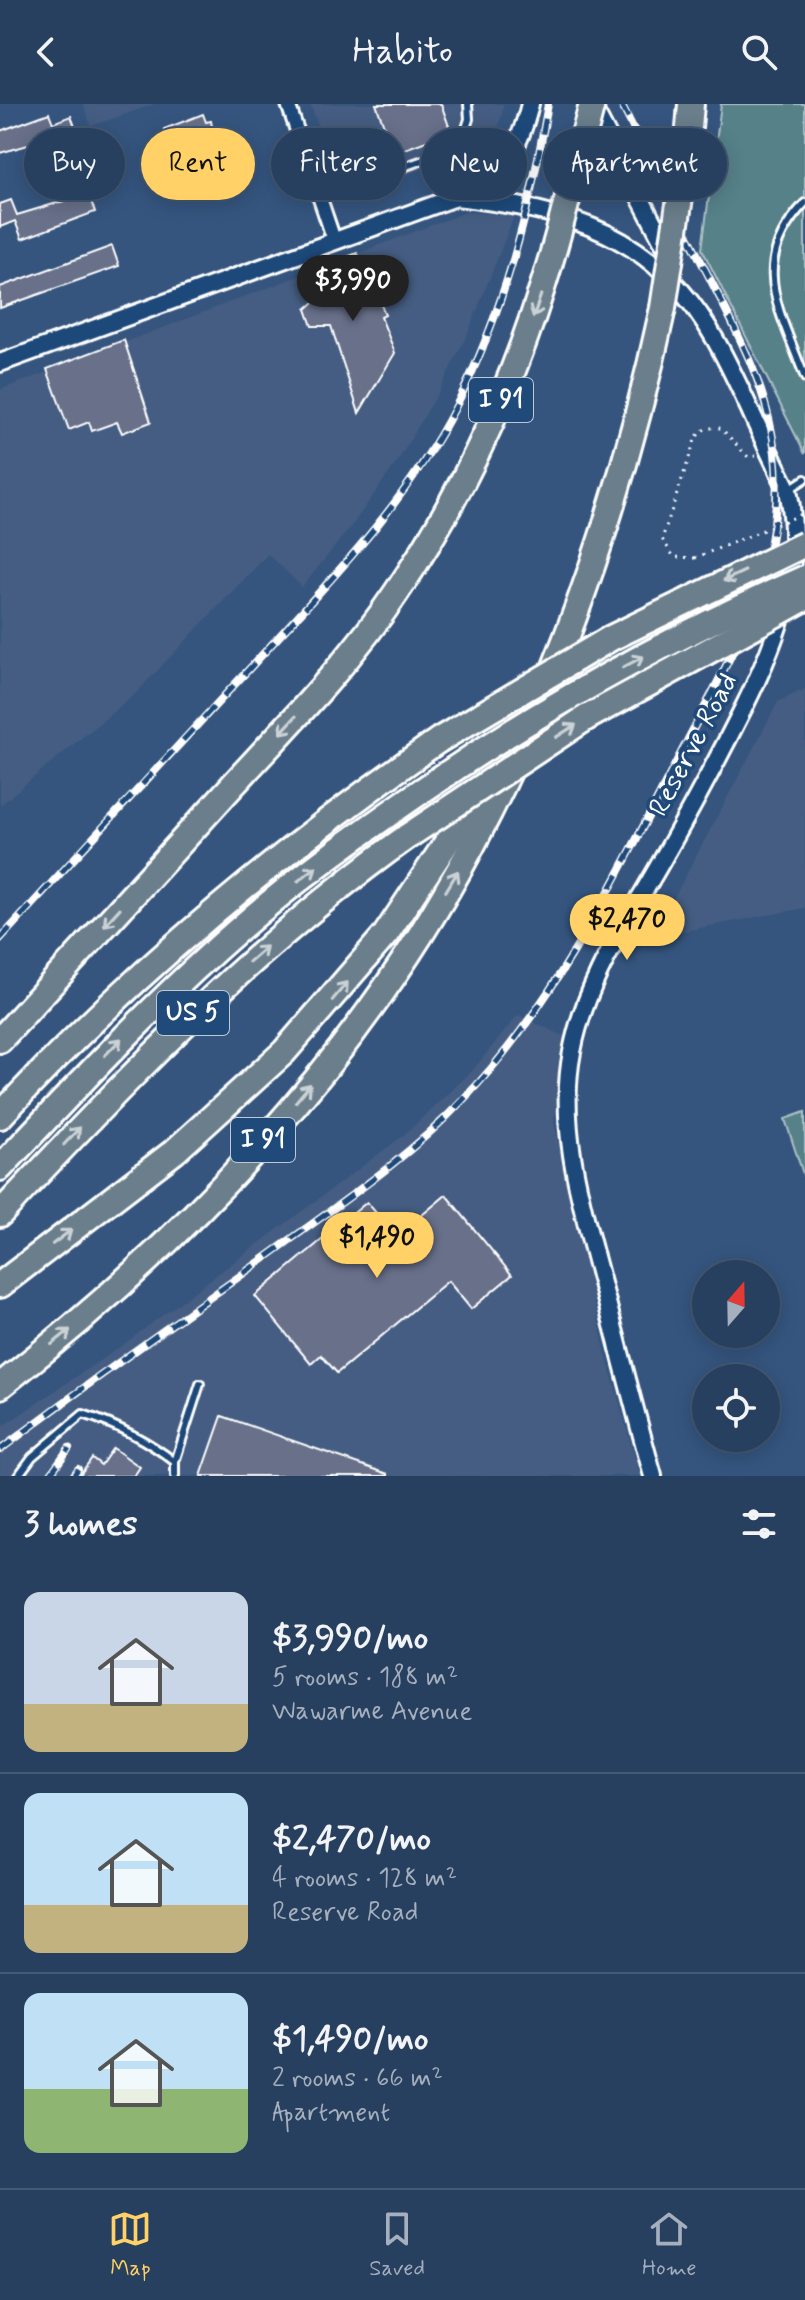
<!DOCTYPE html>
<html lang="en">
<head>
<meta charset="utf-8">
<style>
	body { margin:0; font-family:Mynerve,sans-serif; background:#344b68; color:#f1f3f6; height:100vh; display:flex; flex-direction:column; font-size:30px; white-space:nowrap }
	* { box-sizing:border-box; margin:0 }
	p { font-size:26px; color:#a5afbd }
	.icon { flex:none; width:44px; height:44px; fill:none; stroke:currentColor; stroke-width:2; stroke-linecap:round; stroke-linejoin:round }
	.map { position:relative; height:1372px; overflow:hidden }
	.panel { display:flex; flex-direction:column; background:#28405f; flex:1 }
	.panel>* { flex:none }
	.hud { position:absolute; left:24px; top:24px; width:758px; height:72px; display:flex; gap:16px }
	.needle { width:52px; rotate:20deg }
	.fabs { position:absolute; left:692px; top:1156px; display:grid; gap:16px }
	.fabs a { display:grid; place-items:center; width:88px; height:88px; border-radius:50%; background:#28405f; box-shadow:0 4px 20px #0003,0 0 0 2px #445974; font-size:40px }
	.price { position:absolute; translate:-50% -68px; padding:0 18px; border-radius:28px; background:#ffd166; color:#111; font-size:26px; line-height:52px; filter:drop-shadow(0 2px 4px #0008) }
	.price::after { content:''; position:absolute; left:50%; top:48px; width:24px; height:18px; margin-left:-12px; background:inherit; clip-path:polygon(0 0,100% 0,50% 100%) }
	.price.on { background:#222; color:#fff }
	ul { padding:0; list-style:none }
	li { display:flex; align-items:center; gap:24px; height:200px; padding:0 24px }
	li+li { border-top:2px solid #445974 }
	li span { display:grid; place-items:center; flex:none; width:224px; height:160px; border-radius:16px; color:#555 }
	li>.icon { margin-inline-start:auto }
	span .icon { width:96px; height:96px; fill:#fffc; stroke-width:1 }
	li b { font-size:34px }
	h2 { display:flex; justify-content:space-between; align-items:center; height:96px; padding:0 24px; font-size:34px }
	.pill { padding:0 28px; border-radius:36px; background:#28405f; box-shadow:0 4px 20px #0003,0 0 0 2px #445974; font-size:28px; line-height:72px }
	.pill.on { background:#ffd166; color:#111 }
	header { display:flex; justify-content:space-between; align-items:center; height:104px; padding:0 24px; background:#28405f; font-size:36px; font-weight:600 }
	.tabs { display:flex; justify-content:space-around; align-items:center; height:112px; border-top:2px solid #445974; background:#28405f; font-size:22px; color:#a5afbd }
	.tabs a { display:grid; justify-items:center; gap:4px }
	.tabs .on { color:#ffd166 }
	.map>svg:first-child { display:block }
	.built { fill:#445d82 }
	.green { fill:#578189; stroke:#abc0c4; stroke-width:2 }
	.building { fill:#686f8a; stroke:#fff; stroke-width:2 }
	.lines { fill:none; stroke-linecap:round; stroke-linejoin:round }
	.service-casing { stroke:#fff; stroke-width:12 }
	.minor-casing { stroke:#fff; stroke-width:18 }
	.tertiary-casing { stroke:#fff; stroke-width:22 }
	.motorway-casing { stroke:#fff; stroke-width:30 }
	.path { stroke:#fff; stroke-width:3; stroke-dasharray:2 6; stroke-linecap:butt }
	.service { stroke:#1f4a7a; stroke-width:6 }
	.minor { stroke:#1f4a7a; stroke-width:12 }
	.tertiary { stroke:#1f4a7a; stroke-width:16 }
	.motorway { stroke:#6b7e8b; stroke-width:24 }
	.rail-casing { stroke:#fff; stroke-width:8 }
	.rail { stroke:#1f4a7a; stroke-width:5; stroke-dasharray:15; stroke-linecap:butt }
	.motorway-bridge-casing { stroke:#fff; stroke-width:30; stroke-linecap:butt }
	.path-bridge { stroke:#fff; stroke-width:3; stroke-dasharray:2 6; stroke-linecap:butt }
	.motorway-bridge { stroke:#6b7e8b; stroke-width:24 }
	.oneway { stroke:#cbd2d6 }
	.labels { text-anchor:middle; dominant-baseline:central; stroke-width:7; stroke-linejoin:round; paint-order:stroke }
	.shield { fill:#1f4a7a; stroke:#bcc9d7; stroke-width:2 }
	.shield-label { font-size:26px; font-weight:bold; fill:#fff }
	.street-label { font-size:28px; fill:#fff; stroke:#1f4a7a }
</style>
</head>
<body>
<header><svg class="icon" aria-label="back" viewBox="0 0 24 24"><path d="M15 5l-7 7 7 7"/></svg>Habito<svg class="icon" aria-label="search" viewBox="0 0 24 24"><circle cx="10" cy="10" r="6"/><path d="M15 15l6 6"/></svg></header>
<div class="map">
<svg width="805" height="1372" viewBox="0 0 805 1372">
	<rect width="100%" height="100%" fill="#35557f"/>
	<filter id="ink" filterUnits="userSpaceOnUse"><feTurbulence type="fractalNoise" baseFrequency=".0125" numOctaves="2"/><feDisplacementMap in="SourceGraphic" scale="16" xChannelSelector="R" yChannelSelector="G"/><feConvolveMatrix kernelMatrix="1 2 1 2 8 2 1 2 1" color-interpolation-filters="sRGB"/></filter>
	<g filter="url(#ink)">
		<g class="built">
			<path d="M83 0H155L91 22Z"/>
			<path d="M310 0H504L495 37 345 95Z"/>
			<path d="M466 108 514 112 468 229 439 287 399 355 353 420 302 483 268 450 135 590 0 701V286Z"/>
			<path d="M805 585V804L674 829 667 807 778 598Z"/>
			<path d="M518 911 564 932 554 1019 606 1251 640 1372H0V1324L120 1243 404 1031 472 967Z"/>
		</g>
		<g class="green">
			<path d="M721 0H805V350L702 145Z"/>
			<path d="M805 1008V1076L785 1015Z"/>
		</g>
		<g class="building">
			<path d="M376 0H441L451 28 394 49Z"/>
			<path d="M49 9 53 19 71 12 99 85 88 89 95 108 22 135 15 117 0 123V100L11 96 17 111 67 96 66 93 74 89 68 73 71 72 53 34 0 49V27Z"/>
			<path d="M203 10 206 18 211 17 216 43 183 54 181 50 174 52 164 25Z"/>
			<path d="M112 142 119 162 0 204V183Z"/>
			<path d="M357 149 371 187 375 185 385 211 381 213 395 249 359 309 331 222H312L306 205 320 193 311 167Z"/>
			<path d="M124 236 151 318 122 329 117 318 92 327 89 318 69 326 47 265Z"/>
			<path d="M446 1091 512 1171 471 1205 448 1177 337 1269 321 1251 311 1260 255 1192 367 1098 386 1121 395 1114 404 1126Z"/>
			<path d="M222 1312 388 1370V1372H201Z"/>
			<path d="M113 1344 140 1363 134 1372H79L92 1354 101 1361Z"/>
		</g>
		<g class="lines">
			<g class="service-casing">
				<g id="service">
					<path d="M304 43 351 28 361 35 378 72 460 43 469 15 468 0"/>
					<path d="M805 99C747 159 780 206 805 274"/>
					<path d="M788 386 805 375"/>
					<path d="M175 1358 200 1280"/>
					<path d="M18 1372 32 1353 83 1310C117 1321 147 1336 175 1358V1372"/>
				</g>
			</g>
			<g class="minor-casing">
				<path id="minor" d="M288 0 334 136"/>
			</g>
			<g class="tertiary-casing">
				<g id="tertiary">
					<path d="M591 0 670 151"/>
					<path d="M456 93C570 106 657 130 716 237 743 285 762 337 788 386 805 463 778 535 744 603 718 655 690 707 661 758 627 818 585 878 572 948 557 1024 583 1106 602 1179 619 1244 635 1308 653 1372"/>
					<path d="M0 259 456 93C503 67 517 53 530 0"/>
				</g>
			</g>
			<g class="motorway-casing">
				<g id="motorway">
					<path d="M687 48 691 0"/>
					<path d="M0 936C77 852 155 767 232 682 289 620 349 559 396 489 471 379 524 256 559 127"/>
					<path d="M0 1012C132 869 279 747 439 636"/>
					<path d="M0 1064C77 982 153 900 238 826 296 775 359 730 423 686"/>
					<path d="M0 1110C128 973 255 841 408 732"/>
					<path d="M0 1181 175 1047 284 948 386 830 485 681"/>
					<path d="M0 1282C188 1135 360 954 472 742 561 574 623 390 663 204"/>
				</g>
			</g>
			<path class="path" d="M695 454 674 453 662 435 696 333 706 324H721L748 353 757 352"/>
			<use href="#service" class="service"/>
			<use href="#minor" class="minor"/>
			<use href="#tertiary" class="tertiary"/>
			<use href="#motorway" class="motorway"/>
			<g class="rail-casing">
				<g id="rail">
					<path d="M0 835C83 745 166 654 250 564 324 483 404 403 455 304 504 208 530 106 548 0"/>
					<path d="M0 1346C93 1275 189 1209 283 1141 345 1096 409 1053 462 997 560 895 623 761 687 637 735 545 787 457 775 349 768 283 736 226 706 167 678 112 650 56 621 0"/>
					<path d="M49 1372 69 1344"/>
					<path d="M73 1372 78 1365"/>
				</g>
			</g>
			<use href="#rail" class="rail"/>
			<g class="motorway-bridge-casing">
				<g id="motorway-bridge">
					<path d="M559 127 592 0"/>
					<path d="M663 204 687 48"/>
					<path d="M439 636 611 534 805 440"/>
					<path d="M423 686C543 603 671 533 805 474"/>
					<path d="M408 732 586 614 805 494"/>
				</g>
			</g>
			<path class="path-bridge" d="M695 454 805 409"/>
			<use href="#motorway-bridge" class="motorway-bridge"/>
		</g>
		<defs><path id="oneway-shaft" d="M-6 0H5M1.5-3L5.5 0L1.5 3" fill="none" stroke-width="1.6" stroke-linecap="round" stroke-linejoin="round" transform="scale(2)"/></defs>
		<g class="oneway">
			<use href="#oneway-shaft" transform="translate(537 202) rotate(109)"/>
			<use href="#oneway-shaft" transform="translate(734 472) rotate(155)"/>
			<use href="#oneway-shaft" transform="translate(633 558) rotate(-28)"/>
			<use href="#oneway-shaft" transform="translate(288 621) rotate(132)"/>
			<use href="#oneway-shaft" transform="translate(566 627) rotate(-32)"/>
			<use href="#oneway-shaft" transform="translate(307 770) rotate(-38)"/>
			<use href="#oneway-shaft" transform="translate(452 777) rotate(-59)"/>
			<use href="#oneway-shaft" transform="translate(112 813) rotate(132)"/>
			<use href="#oneway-shaft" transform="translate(258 850) rotate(-41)"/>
			<use href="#oneway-shaft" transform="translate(340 887) rotate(-50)"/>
			<use href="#oneway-shaft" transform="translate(113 943) rotate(-46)"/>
			<use href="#oneway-shaft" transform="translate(303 989) rotate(-50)"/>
			<use href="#oneway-shaft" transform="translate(72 1032) rotate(-47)"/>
			<use href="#oneway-shaft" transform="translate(62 1133) rotate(-37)"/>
			<use href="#oneway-shaft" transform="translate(61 1233) rotate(-39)"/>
		</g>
	</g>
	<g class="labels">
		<g class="shield">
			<rect x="469" y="274" width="64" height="44" rx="6"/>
			<rect x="157" y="887" width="72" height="44" rx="6"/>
			<rect x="231" y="1014" width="64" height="44" rx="6"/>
		</g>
		<g class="shield-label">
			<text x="501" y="296">I 91</text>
			<text x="193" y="909">US 5</text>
			<text x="263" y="1036">I 91</text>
		</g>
		<g class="street-label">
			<text transform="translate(694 641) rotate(-62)">Reserve Road</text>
		</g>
	</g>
</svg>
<div class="fabs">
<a><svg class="needle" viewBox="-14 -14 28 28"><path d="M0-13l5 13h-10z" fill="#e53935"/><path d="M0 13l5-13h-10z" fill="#a5afbd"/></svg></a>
<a><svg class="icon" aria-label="locate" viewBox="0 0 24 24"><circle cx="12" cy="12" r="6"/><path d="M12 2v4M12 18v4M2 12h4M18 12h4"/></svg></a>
</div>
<b class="price on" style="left:353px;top:219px">$3,990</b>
<b class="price" style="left:627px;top:858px">$2,470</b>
<b class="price" style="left:377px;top:1176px">$1,490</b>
<div class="hud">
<a class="pill">Buy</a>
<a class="pill on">Rent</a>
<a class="pill">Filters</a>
<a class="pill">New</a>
<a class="pill">Apartment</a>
</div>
</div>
<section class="panel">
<h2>3 homes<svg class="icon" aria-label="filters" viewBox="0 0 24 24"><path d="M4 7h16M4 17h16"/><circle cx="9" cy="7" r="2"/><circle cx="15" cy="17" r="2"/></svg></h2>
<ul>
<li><span style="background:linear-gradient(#c9d6e8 70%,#c2b280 0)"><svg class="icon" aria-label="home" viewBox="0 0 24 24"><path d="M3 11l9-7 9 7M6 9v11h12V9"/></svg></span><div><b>$3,990/mo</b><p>5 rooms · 188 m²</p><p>Wawarme Avenue</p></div></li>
<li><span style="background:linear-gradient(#bfe0f5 70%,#c2b280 0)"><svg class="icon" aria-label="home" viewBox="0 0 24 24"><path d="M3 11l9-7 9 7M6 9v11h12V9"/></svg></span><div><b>$2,470/mo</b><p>4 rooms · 128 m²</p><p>Reserve Road</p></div></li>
<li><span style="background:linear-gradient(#bfe0f5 60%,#8fb573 0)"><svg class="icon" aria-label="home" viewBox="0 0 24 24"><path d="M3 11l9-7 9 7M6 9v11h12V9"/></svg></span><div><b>$1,490/mo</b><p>2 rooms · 66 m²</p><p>Apartment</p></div></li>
</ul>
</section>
<nav class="tabs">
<a class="on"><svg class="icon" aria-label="map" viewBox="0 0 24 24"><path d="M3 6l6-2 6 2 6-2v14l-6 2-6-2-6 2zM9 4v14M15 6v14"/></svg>Map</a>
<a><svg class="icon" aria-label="saved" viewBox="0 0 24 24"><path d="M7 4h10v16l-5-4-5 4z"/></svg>Saved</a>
<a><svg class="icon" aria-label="home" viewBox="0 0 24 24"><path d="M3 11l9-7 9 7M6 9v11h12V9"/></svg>Home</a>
</nav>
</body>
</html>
